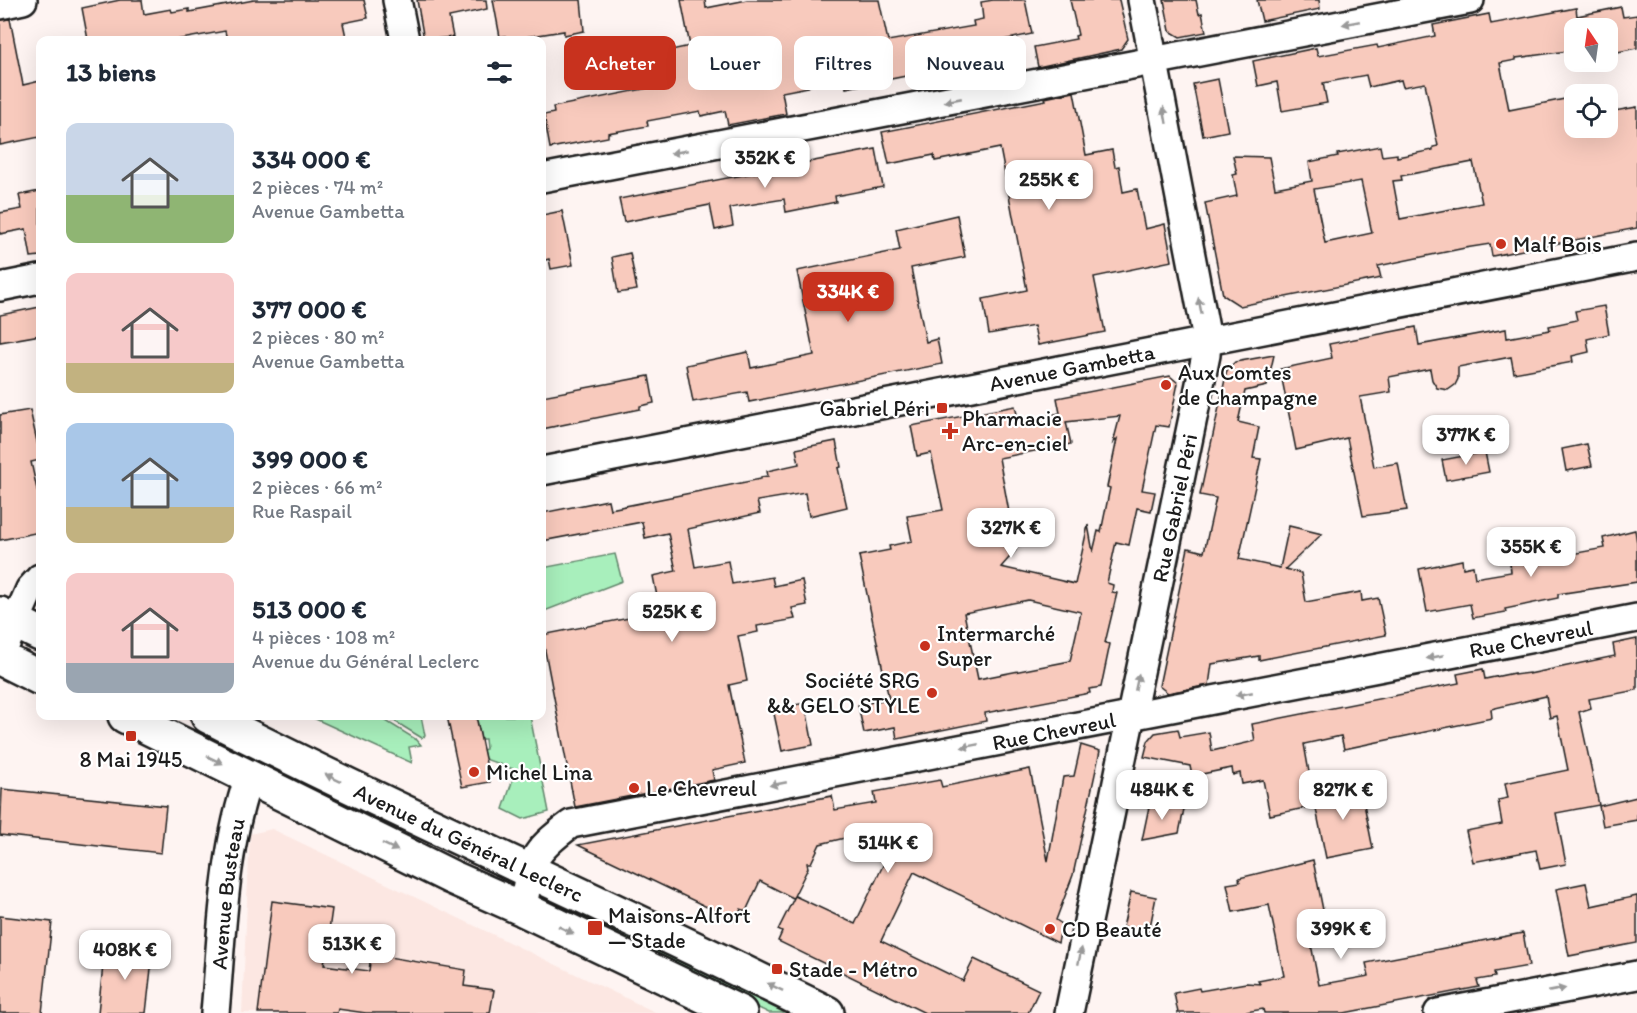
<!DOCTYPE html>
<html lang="fr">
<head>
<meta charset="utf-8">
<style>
	body { margin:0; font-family:Itim,sans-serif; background:#f2f2f3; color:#1f2937; height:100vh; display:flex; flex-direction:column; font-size:22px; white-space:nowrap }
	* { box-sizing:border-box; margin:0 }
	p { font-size:20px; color:#747a83 }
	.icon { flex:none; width:33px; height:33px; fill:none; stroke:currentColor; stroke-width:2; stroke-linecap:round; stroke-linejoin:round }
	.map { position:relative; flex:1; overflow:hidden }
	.panel { position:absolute; left:36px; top:36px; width:510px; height:684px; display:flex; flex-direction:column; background:#fff; border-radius:12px; box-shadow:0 6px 24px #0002 }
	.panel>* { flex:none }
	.hud { position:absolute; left:564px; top:36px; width:570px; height:54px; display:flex; gap:12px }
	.needle { width:39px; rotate:347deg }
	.buttons { position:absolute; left:1564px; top:18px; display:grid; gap:12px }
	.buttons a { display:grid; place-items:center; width:54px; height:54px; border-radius:12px; background:#fff; box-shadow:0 6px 24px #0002; font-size:30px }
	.price { position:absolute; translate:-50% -51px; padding:0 14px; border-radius:12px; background:#fff; color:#222; font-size:20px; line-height:39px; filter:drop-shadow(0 2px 3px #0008) }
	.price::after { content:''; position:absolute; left:50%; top:36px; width:18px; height:14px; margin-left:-9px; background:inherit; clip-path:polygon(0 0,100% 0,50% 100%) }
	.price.on { background:#c8321e; color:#fff }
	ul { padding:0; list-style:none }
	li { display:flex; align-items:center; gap:18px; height:150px; padding:0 30px }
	li span { display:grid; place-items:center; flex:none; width:168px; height:120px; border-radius:12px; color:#555 }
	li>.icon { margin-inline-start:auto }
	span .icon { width:72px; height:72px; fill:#fffc; stroke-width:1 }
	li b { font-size:26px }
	h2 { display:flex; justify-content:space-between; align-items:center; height:72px; padding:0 30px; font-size:26px }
	.tag { padding:0 21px; border-radius:12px; background:#fff; box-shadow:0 6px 24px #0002; font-size:21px; line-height:54px }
	.tag.on { background:#c8321e; color:#fff }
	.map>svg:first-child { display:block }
	.built { fill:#fce7e2 }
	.green { fill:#a8efbc; stroke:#62866c; stroke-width:1.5 }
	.building { fill:#f8cabd; stroke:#1c1c1c; stroke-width:1.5; fill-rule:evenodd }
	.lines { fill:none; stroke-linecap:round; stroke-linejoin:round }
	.minor-casing { stroke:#1c1c1c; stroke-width:32 }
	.major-casing { stroke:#1c1c1c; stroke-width:38 }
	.minor { stroke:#fff; stroke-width:27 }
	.major { stroke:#fff; stroke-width:33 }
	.oneway { fill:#999 }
	.poi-dot { fill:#c8321e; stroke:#fff; stroke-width:2 }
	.labels { text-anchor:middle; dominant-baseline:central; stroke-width:4.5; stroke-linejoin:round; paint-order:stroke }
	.poi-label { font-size:22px; fill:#1c1c1c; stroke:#fff; text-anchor:start }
	.street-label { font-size:22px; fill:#1c1c1c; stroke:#fff }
</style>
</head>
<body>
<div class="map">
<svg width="1637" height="1013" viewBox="0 0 1637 1013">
	<rect width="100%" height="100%" fill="#fef4f2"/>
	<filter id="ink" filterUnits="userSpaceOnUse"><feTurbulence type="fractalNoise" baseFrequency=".0167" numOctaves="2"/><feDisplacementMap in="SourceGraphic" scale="12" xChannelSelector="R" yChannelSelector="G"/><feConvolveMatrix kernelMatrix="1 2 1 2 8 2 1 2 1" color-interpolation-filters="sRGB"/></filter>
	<g filter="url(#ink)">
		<path class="built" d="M272 829 657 1013H242L250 834Z"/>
		<g class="green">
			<path d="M615 554 622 581 542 612V568Z"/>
			<path d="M309 716H378L417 740 421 745 409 747 412 763Z"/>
			<path d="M386 716H421L425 736 422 738Z"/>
			<path d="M476 716H530L549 812 523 819 503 809 516 770 485 759 483 750 486 749 485 739H481Z"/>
			<path d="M553 898 801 1013H769L559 912Z"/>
		</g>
		<g class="building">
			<path d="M120 0H142L144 14 171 9 172 12 189 9V12L254 0H364L368 18 343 23 346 37 330 40H294L293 36 271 40H227L225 31 176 40H88L82 8Z"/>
			<path d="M417 0H486L487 9 449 17 453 37 424 40Z"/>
			<path d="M493 0H581L584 31 564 35V31L506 40 505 36 500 37Z"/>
			<path d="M681 0H705L706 8 747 0H879L888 41 974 26 973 21 983 19 981 2 993 0H1025L1032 34 988 43 991 59 846 88 845 80 807 86 808 87 782 92 786 114 728 125 725 111 701 116 700 111 647 121 648 126 608 133V137L550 148 544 115 554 113 553 107 654 87 648 55 690 46Z"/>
			<path d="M1070 0H1119L1128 39 1121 49 1038 67 1034 47 1076 39 1075 36 1078 35Z"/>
			<path d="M1164 0H1196L1199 14 1202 13 1206 32 1180 37 1170 31Z"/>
			<path d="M1257 0H1319L1320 9 1262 21Z"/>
			<path d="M1621 7 1623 17 1637 15V48L1608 54V28H1575V50L1516 58V60L1500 63 1509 110 1575 97V128H1608V109L1609 112 1637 107V228L1492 256 1490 244 1465 248 1378 266 1381 278 1240 306 1223 295 1205 203 1237 196 1233 175 1237 174 1233 156 1269 157 1275 188 1312 181 1309 162 1338 156 1337 154 1380 146 1382 156 1397 154V157L1433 150V147L1438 146 1425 83 1403 87 1401 80 1369 87 1366 75 1323 83 1327 103 1282 111 1277 82 1258 86 1253 61 1316 48 1318 56 1377 45 1378 48 1435 36 1433 25 1489 14 1491 24 1576 8 1577 16ZM1473 162 1482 203 1400 219 1393 181 1402 180 1401 176ZM1361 181 1372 233 1325 243 1314 189Z"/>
			<path d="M10 19 23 85 40 81V137L0 145V20Z"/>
			<path d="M1218 79 1228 131 1203 136 1193 84Z"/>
			<path d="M1074 92 1086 155 1112 150 1115 167 1119 166 1123 192 1137 189 1145 229 1165 224 1172 261 1094 277 1105 332 1038 345 1034 326 989 334 983 299 1027 290 1000 148 935 161 934 155 889 164 882 132 1046 100 1045 98Z"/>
			<path d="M876 149 883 187 835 196 836 202 786 212 784 199 730 208 733 226 715 230 710 205 624 222 619 199Z"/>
			<path d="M40 191V256L31 257 26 229 0 234V213L22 209 19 195Z"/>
			<path d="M562 211 573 265 551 269 549 259 542 261V215Z"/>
			<path d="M957 215 965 257 911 268 926 342 937 339 942 364 749 402 747 392 693 402 686 365 748 352 751 368 814 355 797 271 900 250 896 229Z"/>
			<path d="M630 253 637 290 618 293 612 257Z"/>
			<path d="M1604 306 1609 334 1587 339 1589 352 1572 356 1573 362 1514 373 1511 357 1458 367V379L1455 385 1448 390 1437 388 1432 380 1430 369 1389 377 1391 392 1360 397 1374 467 1398 463 1407 510 1363 516 1347 438 1296 450 1280 369 1332 358 1329 344 1416 327 1419 345 1506 329 1507 338 1550 330 1549 326 1577 320 1575 311Z"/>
			<path d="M40 307V335L0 342V315Z"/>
			<path d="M1274 355 1267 386 1245 391 1238 422 1259 427 1253 458 1261 459 1239 559 1280 568 1289 526 1322 534 1285 569 1301 573 1306 602 1361 592 1362 601 1378 598 1386 635 1259 660V656L1212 664 1209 685 1168 693 1159 686 1188 548 1204 552 1216 498 1200 495 1227 370 1235 362Z"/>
			<path d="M649 376 654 403 640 406V409L542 429V396Z"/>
			<path d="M1170 376 1178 383 1169 427 1156 425 1142 490 1155 492 1151 511 1137 508 1129 545 1116 542 1107 583 1113 585 1112 592 1117 593 1105 643 1110 644 1101 687 1089 689 1090 693 985 713 986 721 897 739 895 727 864 733 858 705 889 699 859 556 890 550 889 546 912 541 907 516 943 510 931 453 917 456 911 426 1015 406 1019 422 1060 413 1057 398ZM1120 416 1113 443 1117 439 1107 487 1110 488 1101 532 1098 531 1093 552 1088 525 1075 584 1001 567 1016 550 999 458 1071 444 1066 422ZM1028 600 1081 612 1070 661 978 679 964 613Z"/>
			<path d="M30 410 40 455V460L31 462 40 503V532L0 540V415Z"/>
			<path d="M836 441 841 467 838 468 847 507 809 516 805 493 757 501 760 513 688 529 695 567 728 561 732 584 772 577 774 586 802 580 807 605 792 608 795 619 757 626 758 632 738 636 747 681 729 685 745 763 712 770 714 780 575 807 542 635 660 612 653 576 676 571 668 533 645 538 642 522 542 541V513L608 500 610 509 761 479V477L768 476 767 471 799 464 796 449Z"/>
			<path d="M1587 444 1592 466 1566 471 1562 449Z"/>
			<path d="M1485 452 1489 472 1446 480 1442 460Z"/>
			<path d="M1635 530 1637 543V582L1558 594V598L1505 609 1506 612 1473 618 1470 604 1427 612 1419 569 1462 560 1463 568 1473 566 1475 578 1511 572 1510 563 1545 554 1544 553 1565 550 1566 555 1605 548 1603 538Z"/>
			<path d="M1637 639V690L1589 699 1591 708 1579 712 1599 805 1556 813 1566 864 1540 869 1536 850 1473 862 1466 831 1502 824 1498 800 1508 798 1505 783 1568 770 1557 716 1550 718 1546 696 1491 709 1492 718 1344 749 1341 736 1304 744 1315 806 1270 815 1263 780 1242 784 1240 773 1233 775 1232 768 1192 776 1190 766 1144 757 1148 741 1155 733 1178 729 1180 737 1209 732 1212 751 1255 741 1252 724 1459 683 1457 674 1483 669 1485 679 1514 673V675L1529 673V674L1615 656 1613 644Z"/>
			<path d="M805 703 813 745 782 751 773 709Z"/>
			<path d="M447 716H476L490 782 462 787Z"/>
			<path d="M1081 745 1100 751 1073 875 1056 920 1062 924 1058 943 914 872 881 941 963 981 974 959 1039 990 1028 1013H925L778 941 782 932 778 930 795 896 855 924 887 857 881 828 845 835V838L820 844 811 863H807L808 868 793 898 760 881 746 911 741 909 736 921 578 845 832 796 835 810 876 803 874 792 940 780 942 787 1030 769 1048 861 1063 777 1074 776Z"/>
			<path d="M1360 784 1373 849 1326 858 1313 794Z"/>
			<path d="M2 789 166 806 161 853 0 835Z"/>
			<path d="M1637 797V820L1603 826 1599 806Z"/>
			<path d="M1150 802 1184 809 1179 833 1142 840Z"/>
			<path d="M1313 860 1324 915 1306 919 1319 985 1369 976 1366 963 1523 933 1529 966 1494 972 1495 977 1477 980 1479 987 1344 1013H1264L1263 1009 1240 1013H1178L1174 993 1199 988 1200 991 1246 983 1260 984 1258 981 1284 976 1269 905 1233 912 1227 884 1240 882 1239 878Z"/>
			<path d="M1586 883 1591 906 1637 896V943L1569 956 1556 889Z"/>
			<path d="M1131 892 1156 897 1149 932 1123 927Z"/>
			<path d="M272 901 332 909 324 965 369 971 371 954 466 970 464 986 494 990 490 1013H366L338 1009 337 1013H258Z"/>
			<path d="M0 916 52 922 42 1013H0Z"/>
			<path d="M105 946 153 951 146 1013H98Z"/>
		</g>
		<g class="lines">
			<g class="minor-casing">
				<g id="minor">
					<path d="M397 0 405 40"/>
					<path d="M0 5 23 0"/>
					<path d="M542 178 1470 0"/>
					<path d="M0 287 40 279"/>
					<path id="s1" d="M542 471C907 402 1271 326 1637 257"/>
					<path d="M0 657 30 589 40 578"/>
					<path id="s2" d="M523 909C530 862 531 853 571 824L1637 618"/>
					<path id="s3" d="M215 1013C222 935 223 852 249 777"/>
					<path id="s4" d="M1069 1013 1206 355 1207 339 1142 0"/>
					<path d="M1438 1013 1637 975"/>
				</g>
			</g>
			<g class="major-casing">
				<g id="major">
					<path d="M0 614 40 634"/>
					<path d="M0 658 40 678"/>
					<path d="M125 716 451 877 523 909 740 1013"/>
					<path id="s5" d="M208 716C412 820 622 911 827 1013"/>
				</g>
			</g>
			<use href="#minor" class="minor"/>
			<use href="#major" class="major"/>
		</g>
		<defs><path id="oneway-solid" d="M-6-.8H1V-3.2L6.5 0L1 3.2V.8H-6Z" transform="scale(1.5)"/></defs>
		<g class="oneway">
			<use href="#oneway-solid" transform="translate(1351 23) rotate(169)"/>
			<use href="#oneway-solid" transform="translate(953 100) rotate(169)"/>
			<use href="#oneway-solid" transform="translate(1165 115) rotate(-100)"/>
			<use href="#oneway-solid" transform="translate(679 152) rotate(169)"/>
			<use href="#oneway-solid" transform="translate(1200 306) rotate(-101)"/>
			<use href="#oneway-solid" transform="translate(1435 657) rotate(169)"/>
			<use href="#oneway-solid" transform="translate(1137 682) rotate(-78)"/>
			<use href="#oneway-solid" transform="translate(1244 694) rotate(169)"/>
			<use href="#oneway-solid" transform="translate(970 746) rotate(169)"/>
			<use href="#oneway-solid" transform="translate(215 760) rotate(26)"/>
			<use href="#oneway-solid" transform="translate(333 778) rotate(-154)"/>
			<use href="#oneway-solid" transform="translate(778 784) rotate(169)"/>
			<use href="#oneway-solid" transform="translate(390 847) rotate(26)"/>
			<use href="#oneway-solid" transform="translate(566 930) rotate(26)"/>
			<use href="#oneway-solid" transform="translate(1080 956) rotate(-78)"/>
			<use href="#oneway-solid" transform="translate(775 987) rotate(-154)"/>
			<use href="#oneway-solid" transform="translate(1557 990) rotate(-11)"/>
		</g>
	</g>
	<g class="poi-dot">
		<circle cx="1501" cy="244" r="6"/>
		<circle cx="1166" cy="385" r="6"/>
		<rect x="936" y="402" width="12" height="12" rx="3"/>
		<path d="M947 422h6v6h6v6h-6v6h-6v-6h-6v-6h6z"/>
		<circle cx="925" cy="646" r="6"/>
		<circle cx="932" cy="693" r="6"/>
		<rect x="125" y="730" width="12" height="12" rx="3"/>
		<circle cx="474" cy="772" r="6"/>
		<circle cx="634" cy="788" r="6"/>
		<rect x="587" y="920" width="16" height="16" rx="3"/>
		<circle cx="1050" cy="929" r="6"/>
		<rect x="771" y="963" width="12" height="12" rx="3"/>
	</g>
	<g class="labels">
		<g class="poi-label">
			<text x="1513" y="244">Malf Bois</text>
			<text x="1178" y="372">Aux Comtes<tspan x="1178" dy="25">de Champagne</tspan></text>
			<text x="930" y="408" text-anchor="end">Gabriel Péri</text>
			<text x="962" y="418">Pharmacie<tspan x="962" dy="25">Arc-en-ciel</tspan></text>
			<text x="937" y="633">Intermarché<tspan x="937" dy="25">Super</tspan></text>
			<text x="920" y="680" text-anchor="end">Société SRG<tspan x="920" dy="25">&amp;&amp; GELO STYLE</tspan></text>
			<text x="131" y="759" text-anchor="middle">8 Mai 1945</text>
			<text x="486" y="772">Michel Lina</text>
			<text x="646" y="788">Le Chevreul</text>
			<text x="608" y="915">Maisons-Alfort<tspan x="608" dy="25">— Stade</tspan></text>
			<text x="1062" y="929">CD Beauté</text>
			<text x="789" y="969">Stade - Métro</text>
		</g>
		<g class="street-label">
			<text stroke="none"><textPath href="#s1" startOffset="540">Avenue Gambetta</textPath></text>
			<text stroke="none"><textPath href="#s4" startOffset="516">Rue Gabriel Péri</textPath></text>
			<text stroke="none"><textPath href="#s2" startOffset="1080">Rue Chevreul</textPath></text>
			<text stroke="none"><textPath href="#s2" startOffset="594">Rue Chevreul</textPath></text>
			<text stroke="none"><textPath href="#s5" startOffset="290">Avenue du Général Leclerc</textPath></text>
			<text stroke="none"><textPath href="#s3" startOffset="120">Avenue Busteau</textPath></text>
		</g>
	</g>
</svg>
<div class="buttons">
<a><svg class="needle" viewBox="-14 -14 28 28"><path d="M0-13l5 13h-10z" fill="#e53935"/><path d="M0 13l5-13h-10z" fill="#747a83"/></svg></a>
<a><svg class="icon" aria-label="locate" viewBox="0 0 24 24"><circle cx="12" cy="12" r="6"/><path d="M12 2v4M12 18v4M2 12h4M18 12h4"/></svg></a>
</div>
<b class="price" style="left:765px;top:189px">352K €</b>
<b class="price" style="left:1049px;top:211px">255K €</b>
<b class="price on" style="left:848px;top:323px">334K €</b>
<b class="price" style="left:1466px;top:466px">377K €</b>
<b class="price" style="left:1011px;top:559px">327K €</b>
<b class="price" style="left:1531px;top:578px">355K €</b>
<b class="price" style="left:672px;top:643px">525K €</b>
<b class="price" style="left:1162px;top:821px">484K €</b>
<b class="price" style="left:1343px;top:821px">827K €</b>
<b class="price" style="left:888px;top:874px">514K €</b>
<b class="price" style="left:1341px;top:960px">399K €</b>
<b class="price" style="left:352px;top:975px">513K €</b>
<b class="price" style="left:125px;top:981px">408K €</b>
<div class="hud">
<a class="tag on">Acheter</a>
<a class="tag">Louer</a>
<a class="tag">Filtres</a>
<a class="tag">Nouveau</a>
</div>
<section class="panel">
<h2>13 biens<svg class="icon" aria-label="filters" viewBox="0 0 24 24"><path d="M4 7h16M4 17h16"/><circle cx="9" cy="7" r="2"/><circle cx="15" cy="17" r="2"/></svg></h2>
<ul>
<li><span style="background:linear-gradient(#c9d6e8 60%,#8fb573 0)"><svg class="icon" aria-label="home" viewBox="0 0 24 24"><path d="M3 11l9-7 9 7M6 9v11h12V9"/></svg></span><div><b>334 000 €</b><p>2 pièces · 74 m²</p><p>Avenue Gambetta</p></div></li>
<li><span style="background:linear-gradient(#f6c9c9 75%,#c2b280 0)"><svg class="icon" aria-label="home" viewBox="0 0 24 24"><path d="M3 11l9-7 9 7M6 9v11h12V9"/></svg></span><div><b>377 000 €</b><p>2 pièces · 80 m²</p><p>Avenue Gambetta</p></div></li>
<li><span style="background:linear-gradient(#a9c7e8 70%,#c2b280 0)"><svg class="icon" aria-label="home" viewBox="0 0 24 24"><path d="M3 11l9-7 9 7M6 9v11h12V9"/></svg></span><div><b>399 000 €</b><p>2 pièces · 66 m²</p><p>Rue Raspail</p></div></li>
<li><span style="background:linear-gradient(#f6c9c9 75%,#9aa5b1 0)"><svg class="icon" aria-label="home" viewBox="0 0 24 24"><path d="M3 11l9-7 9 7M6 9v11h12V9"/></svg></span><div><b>513 000 €</b><p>4 pièces · 108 m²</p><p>Avenue du Général Leclerc</p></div></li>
</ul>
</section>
</div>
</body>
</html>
